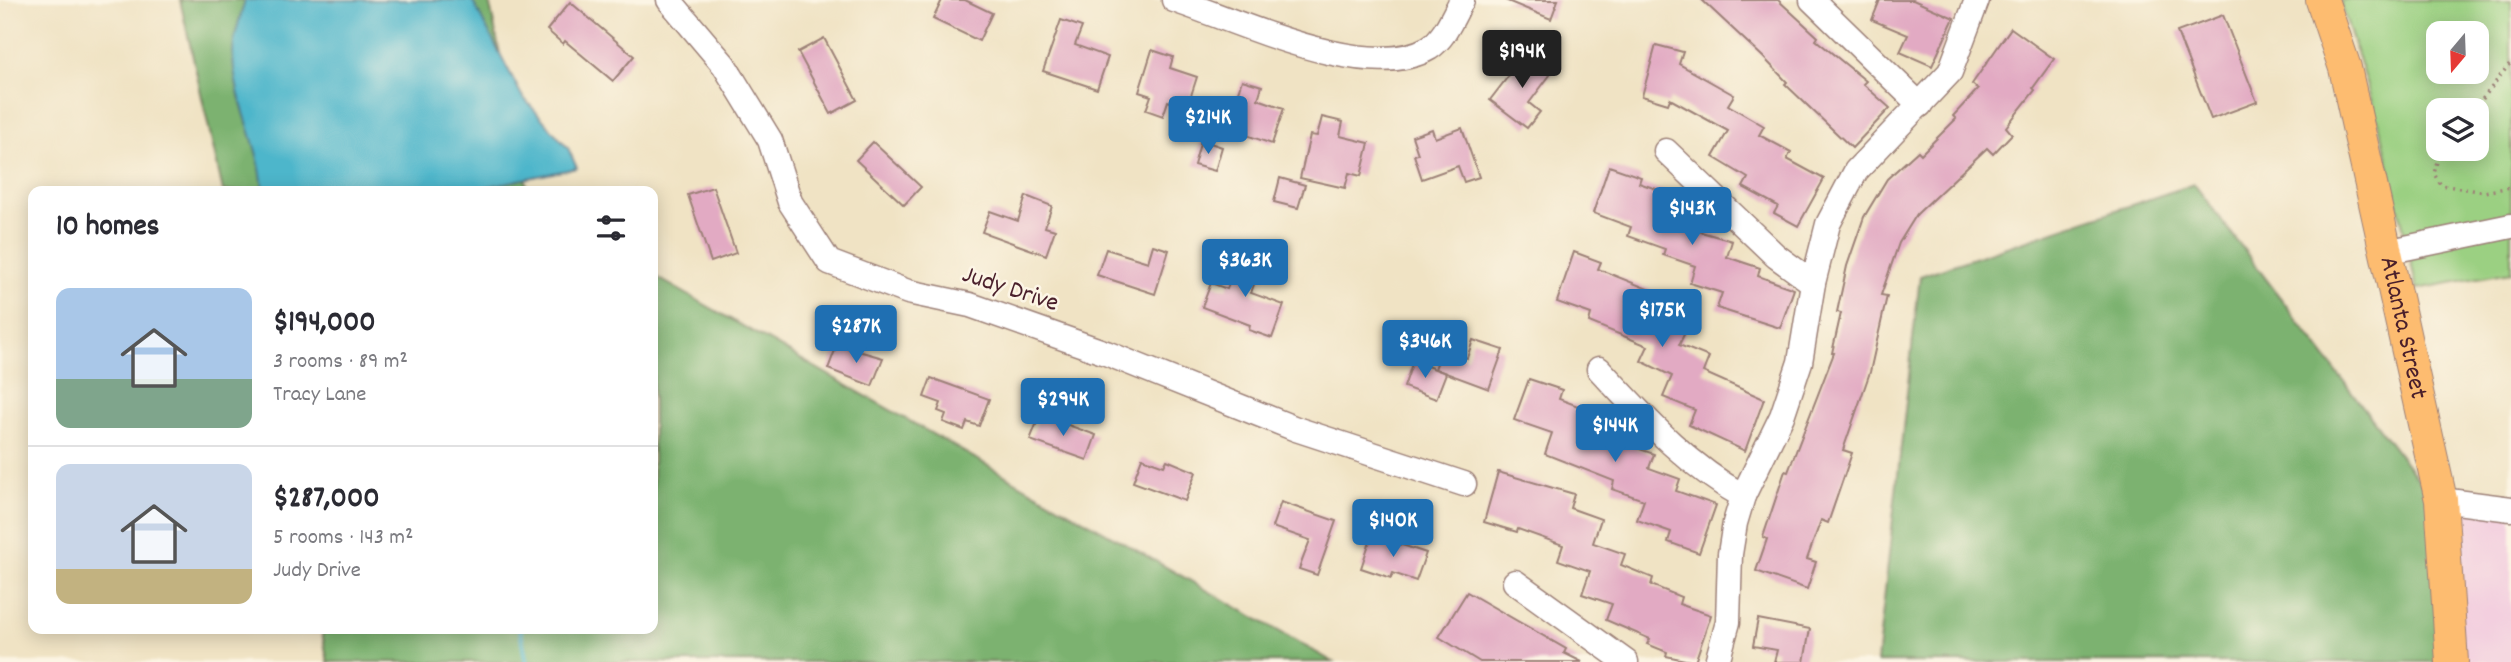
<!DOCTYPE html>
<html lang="en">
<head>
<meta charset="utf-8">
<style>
	body { margin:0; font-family:Dekko,sans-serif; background:#f2f2f3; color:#2b2b33; height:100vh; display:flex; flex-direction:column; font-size:26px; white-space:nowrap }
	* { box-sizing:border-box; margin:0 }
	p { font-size:23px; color:#7c7c81 }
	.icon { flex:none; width:38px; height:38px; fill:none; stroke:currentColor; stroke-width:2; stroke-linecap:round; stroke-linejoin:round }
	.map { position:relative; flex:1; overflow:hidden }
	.details { position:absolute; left:28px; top:186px; width:630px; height:448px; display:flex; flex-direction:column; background:#fff; border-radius:14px; box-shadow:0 4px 18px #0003 }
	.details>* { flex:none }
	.needle { width:46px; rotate:199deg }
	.fabs { position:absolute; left:2426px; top:21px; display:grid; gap:14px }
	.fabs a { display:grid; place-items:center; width:63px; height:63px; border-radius:14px; background:#fff; box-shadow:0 4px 18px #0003; font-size:35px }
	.price { position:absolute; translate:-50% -60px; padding:0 16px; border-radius:7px; background:#1f6fb2; color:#fff; font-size:23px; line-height:46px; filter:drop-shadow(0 2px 4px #0008) }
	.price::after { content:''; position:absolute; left:50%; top:42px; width:21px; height:16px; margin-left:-10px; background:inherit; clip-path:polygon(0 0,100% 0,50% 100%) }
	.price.active { background:#222; color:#fff }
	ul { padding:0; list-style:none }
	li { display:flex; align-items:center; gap:21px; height:175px; padding:0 28px }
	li+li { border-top:2px solid #e1e1e2 }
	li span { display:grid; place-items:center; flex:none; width:196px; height:140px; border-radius:14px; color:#555 }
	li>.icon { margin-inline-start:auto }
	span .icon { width:84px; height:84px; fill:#fffc; stroke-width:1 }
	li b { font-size:30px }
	h2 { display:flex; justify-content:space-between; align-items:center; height:84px; padding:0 28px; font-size:30px }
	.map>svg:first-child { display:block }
	.built { fill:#f3cfdf }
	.green { fill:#9bd082; stroke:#727856; stroke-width:2; fill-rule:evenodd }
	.forest { fill:#7cb270; stroke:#63684e; stroke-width:2 }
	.water { fill:#4db6cb; stroke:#4c6a7b; stroke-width:2 }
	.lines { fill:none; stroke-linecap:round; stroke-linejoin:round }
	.stream { stroke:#4db6cb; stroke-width:5 }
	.building { fill:#e2aac3 }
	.minor-casing { stroke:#9d8178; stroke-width:27 }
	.major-casing { stroke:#9d8178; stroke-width:34 }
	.path { stroke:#9d8178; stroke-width:3.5; stroke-dasharray:2 5; stroke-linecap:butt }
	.minor { stroke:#fff; stroke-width:24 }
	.major { stroke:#fdbc70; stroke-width:32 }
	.labels { text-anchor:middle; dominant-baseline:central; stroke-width:5; stroke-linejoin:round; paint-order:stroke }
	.street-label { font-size:26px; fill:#4a1f2b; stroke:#fcf5e5 }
</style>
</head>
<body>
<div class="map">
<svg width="2511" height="662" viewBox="0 0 2511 662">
	<rect width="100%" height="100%" fill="#fcf5e5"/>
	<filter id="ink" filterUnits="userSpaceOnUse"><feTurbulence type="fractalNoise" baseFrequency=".0143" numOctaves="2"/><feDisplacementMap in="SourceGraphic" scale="14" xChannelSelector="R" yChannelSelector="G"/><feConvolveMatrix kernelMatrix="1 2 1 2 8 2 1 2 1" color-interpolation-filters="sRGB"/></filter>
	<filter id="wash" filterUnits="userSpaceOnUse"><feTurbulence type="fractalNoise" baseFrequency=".00686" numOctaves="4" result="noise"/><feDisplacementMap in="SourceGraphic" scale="28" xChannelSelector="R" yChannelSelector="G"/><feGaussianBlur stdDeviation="1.57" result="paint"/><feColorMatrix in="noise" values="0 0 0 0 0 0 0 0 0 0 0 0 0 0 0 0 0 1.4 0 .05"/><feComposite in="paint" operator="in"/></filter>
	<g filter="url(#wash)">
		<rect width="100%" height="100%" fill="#f0e3c4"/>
		<path class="built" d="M2439 507 2511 515V662H2440Z"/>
		<path class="green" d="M2340 0H2511V272L2417 289 2383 138ZM2438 33H2476V72H2438ZM2438 110H2476V149H2438Z"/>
		<g class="forest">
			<path d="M180 0H489L528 191H223Z"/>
			<path d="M2194 184 2439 507 2440 662H1877L1920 276Z"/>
			<path d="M653 275 1333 662H328L321 628H653Z"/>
		</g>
		<path class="water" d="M245 0H472L522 96 568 148 577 168 466 191H263C260 143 233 101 233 53 233 36 241 16 245 0Z"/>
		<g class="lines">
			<path class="stream" d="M520 628 526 662"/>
		</g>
		<g id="blocks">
			<g class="building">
				<path d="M942 0H965L992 13 979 41 933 19Z"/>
				<path d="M1505 0H1558L1551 19Z"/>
				<path d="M1702 0H1778L1818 37 1816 40 1866 81 1863 84 1890 108 1852 148 1785 84 1787 82 1763 57Z"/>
				<path d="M1880 0H1913L1954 18 1932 66 1900 52 1908 35 1872 20Z"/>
				<path d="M570 2 634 56 613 81 565 41 563 44 547 30Z"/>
				<path d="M2223 15 2257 102 2211 119 2177 32Z"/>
				<path d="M1061 20 1082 27 1075 45 1108 57 1097 89 1043 71Z"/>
				<path d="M2011 28 2054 59 2033 88 2035 90 2006 127 2012 134 1993 154 1987 148 1917 214 1899 243 1881 295 1887 296 1870 372 1843 450 1852 453 1828 523 1821 520 1807 559 1816 562 1807 589 1756 571 1767 539 1763 537 1785 471 1788 472 1834 353H1832L1841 313 1837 312 1847 266 1864 217 1887 179 1918 151 1921 154 1956 119 1953 116 1978 89 1972 84Z"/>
				<path d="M824 38 857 100 831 114 798 52Z"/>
				<path d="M1656 45 1683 52 1679 64 1734 95 1728 105 1764 126 1759 135 1791 152 1787 159 1824 179 1798 226 1774 213 1778 206 1743 187 1748 178 1713 157 1728 131 1670 99 1668 104 1642 96Z"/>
				<path d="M1152 50 1173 57 1170 68 1197 77 1187 108 1168 101 1163 116 1146 110 1151 96 1139 92Z"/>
				<path d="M1527 52 1553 71 1529 103 1540 112 1527 128 1490 100Z"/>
				<path d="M1242 80 1262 86 1258 99 1284 108 1272 144 1226 128Z"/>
				<path d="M1322 117 1343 122 1340 136 1369 143 1361 176 1349 173 1345 188 1300 178 1310 135 1317 136Z"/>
				<path d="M1462 128 1479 177 1464 182 1458 166 1422 179 1414 155 1418 154 1412 136 1432 129 1435 138Z"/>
				<path d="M1201 140 1222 147 1215 171 1194 165Z"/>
				<path d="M873 142 921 187 904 205 856 160Z"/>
				<path d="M1609 166 1641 177 1639 183 1677 196 1673 207 1706 218 1701 232 1732 241 1727 257 1760 268 1758 276 1794 289 1780 328 1717 308 1722 293 1690 283 1695 266 1663 255 1665 249 1628 236 1631 227 1593 213Z"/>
				<path d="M1280 178 1305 185 1298 208 1274 202Z"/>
				<path d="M713 187 736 253 711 262 688 195Z"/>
				<path d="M1026 196 1052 206 1045 227 1055 230 1046 255 982 232 990 211 1018 221Z"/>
				<path d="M1153 245 1169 250 1155 294 1097 275 1106 249 1148 262Z"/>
				<path d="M1241 251 1263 259 1251 293 1284 305 1272 338 1249 330 1250 325 1202 307 1211 283 1227 289Z"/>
				<path d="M1574 252 1601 262 1598 269 1663 295 1658 308 1689 324 1679 345 1709 357 1703 372 1764 399 1745 451 1689 425 1695 410 1663 397 1672 376 1641 361 1648 346 1589 322 1591 314 1557 302Z"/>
				<path d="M1473 340 1503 350 1489 389 1435 369 1442 349 1467 358Z"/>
				<path d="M837 345 883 358 872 386 828 369Z"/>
				<path d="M1413 361 1446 373 1436 399 1404 387Z"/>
				<path d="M931 378 989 399 979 426 967 422 964 430 943 422 946 414 938 411 941 403 924 397Z"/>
				<path d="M1529 379 1562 390 1559 399 1597 413 1594 421 1626 432 1622 443 1654 454 1649 468 1680 479 1676 491 1716 505 1699 553 1668 542 1671 532 1637 520 1644 500 1612 489 1614 481 1545 454 1552 433 1514 420Z"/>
				<path d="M1040 415 1096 435 1087 460 1030 440Z"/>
				<path d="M1142 458 1164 466 1167 460 1196 472 1185 501 1133 482Z"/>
				<path d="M1498 472 1574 494 1570 508 1601 519 1593 543 1625 554 1621 565 1653 578 1651 585 1681 597 1679 604 1711 615 1695 662 1666 656 1667 652 1647 644 1650 639 1606 620 1612 604 1582 594 1590 571 1558 560 1563 545 1518 529 1517 532 1484 522Z"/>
				<path d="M1281 502 1336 521 1317 575 1299 569 1310 540 1272 527Z"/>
				<path d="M1372 535 1426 553 1416 581 1393 573 1391 578 1361 568Z"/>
				<path d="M1467 592 1566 649 1564 653 1582 662H1480L1439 637Z"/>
				<path d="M1758 619 1810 629 1804 662H1774L1777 650 1753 646Z"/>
			</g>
		</g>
	</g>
	<g filter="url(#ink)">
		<use href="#blocks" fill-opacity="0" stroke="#9d8178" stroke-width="2"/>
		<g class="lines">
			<g class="minor-casing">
				<g id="minor">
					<path d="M669 0 724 65 770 140 790 202 829 262 908 292 970 305 1106 353 1296 429 1464 484"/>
					<path d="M1174 0C1238 21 1368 84 1429 48 1445 38 1453 16 1462 0"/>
					<path d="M1812 0 1920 105"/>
					<path d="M1666 151 1776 256 1813 283"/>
					<path d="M2386 252 2511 226"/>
					<path d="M1599 369C1643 416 1685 464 1743 496"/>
					<path d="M2441 500 2511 509"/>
					<path d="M1515 582 1626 662"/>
					<path d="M1717 662 1728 622 1730 554 1735 523 1743 496 1782 416 1800 362 1813 283 1828 224 1856 171 1950 72 1977 0"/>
				</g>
			</g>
			<g class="major-casing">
				<g id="major">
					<path id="s1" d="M2322 0 2345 68 2441 500 2452 662"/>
				</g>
			</g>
			<g class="path">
				<path d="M2474 110 2511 62"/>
				<path d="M2440 149 2434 174 2441 185 2484 192 2511 187"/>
			</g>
			<use href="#minor" class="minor"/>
			<use href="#major" class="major"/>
		</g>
	</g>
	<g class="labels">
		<g class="street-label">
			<text transform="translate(1010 290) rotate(18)">Judy Drive</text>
			<text stroke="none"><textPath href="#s1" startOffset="338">Atlanta Street</textPath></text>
		</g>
	</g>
</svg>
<div class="fabs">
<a><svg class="needle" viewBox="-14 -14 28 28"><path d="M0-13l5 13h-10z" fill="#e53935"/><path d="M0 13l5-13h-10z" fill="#7c7c81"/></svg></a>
<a><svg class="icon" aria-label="layers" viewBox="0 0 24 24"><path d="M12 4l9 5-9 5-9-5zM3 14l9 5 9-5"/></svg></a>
</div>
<b class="price active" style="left:1522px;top:90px">$194K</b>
<b class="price" style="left:1208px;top:156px">$214K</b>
<b class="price" style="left:1692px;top:247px">$143K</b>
<b class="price" style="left:1245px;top:299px">$363K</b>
<b class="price" style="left:1662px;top:349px">$175K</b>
<b class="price" style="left:856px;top:365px">$287K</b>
<b class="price" style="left:1425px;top:380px">$346K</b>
<b class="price" style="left:1063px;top:438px">$294K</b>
<b class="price" style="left:1615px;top:464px">$144K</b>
<b class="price" style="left:1393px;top:559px">$140K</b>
<section class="details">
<h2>10 homes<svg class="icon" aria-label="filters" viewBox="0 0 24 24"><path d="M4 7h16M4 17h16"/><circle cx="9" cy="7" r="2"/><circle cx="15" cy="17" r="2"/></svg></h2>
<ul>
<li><span style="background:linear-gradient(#a9c7e8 65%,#7fa58c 0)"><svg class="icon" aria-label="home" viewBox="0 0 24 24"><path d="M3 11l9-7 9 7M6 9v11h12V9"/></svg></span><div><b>$194,000</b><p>3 rooms · 89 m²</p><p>Tracy Lane</p></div></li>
<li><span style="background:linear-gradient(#c9d6e8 75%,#c2b280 0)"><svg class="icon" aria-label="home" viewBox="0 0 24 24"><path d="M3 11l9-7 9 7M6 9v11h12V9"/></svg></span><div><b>$287,000</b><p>5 rooms · 143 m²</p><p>Judy Drive</p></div></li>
</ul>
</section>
</div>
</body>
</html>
